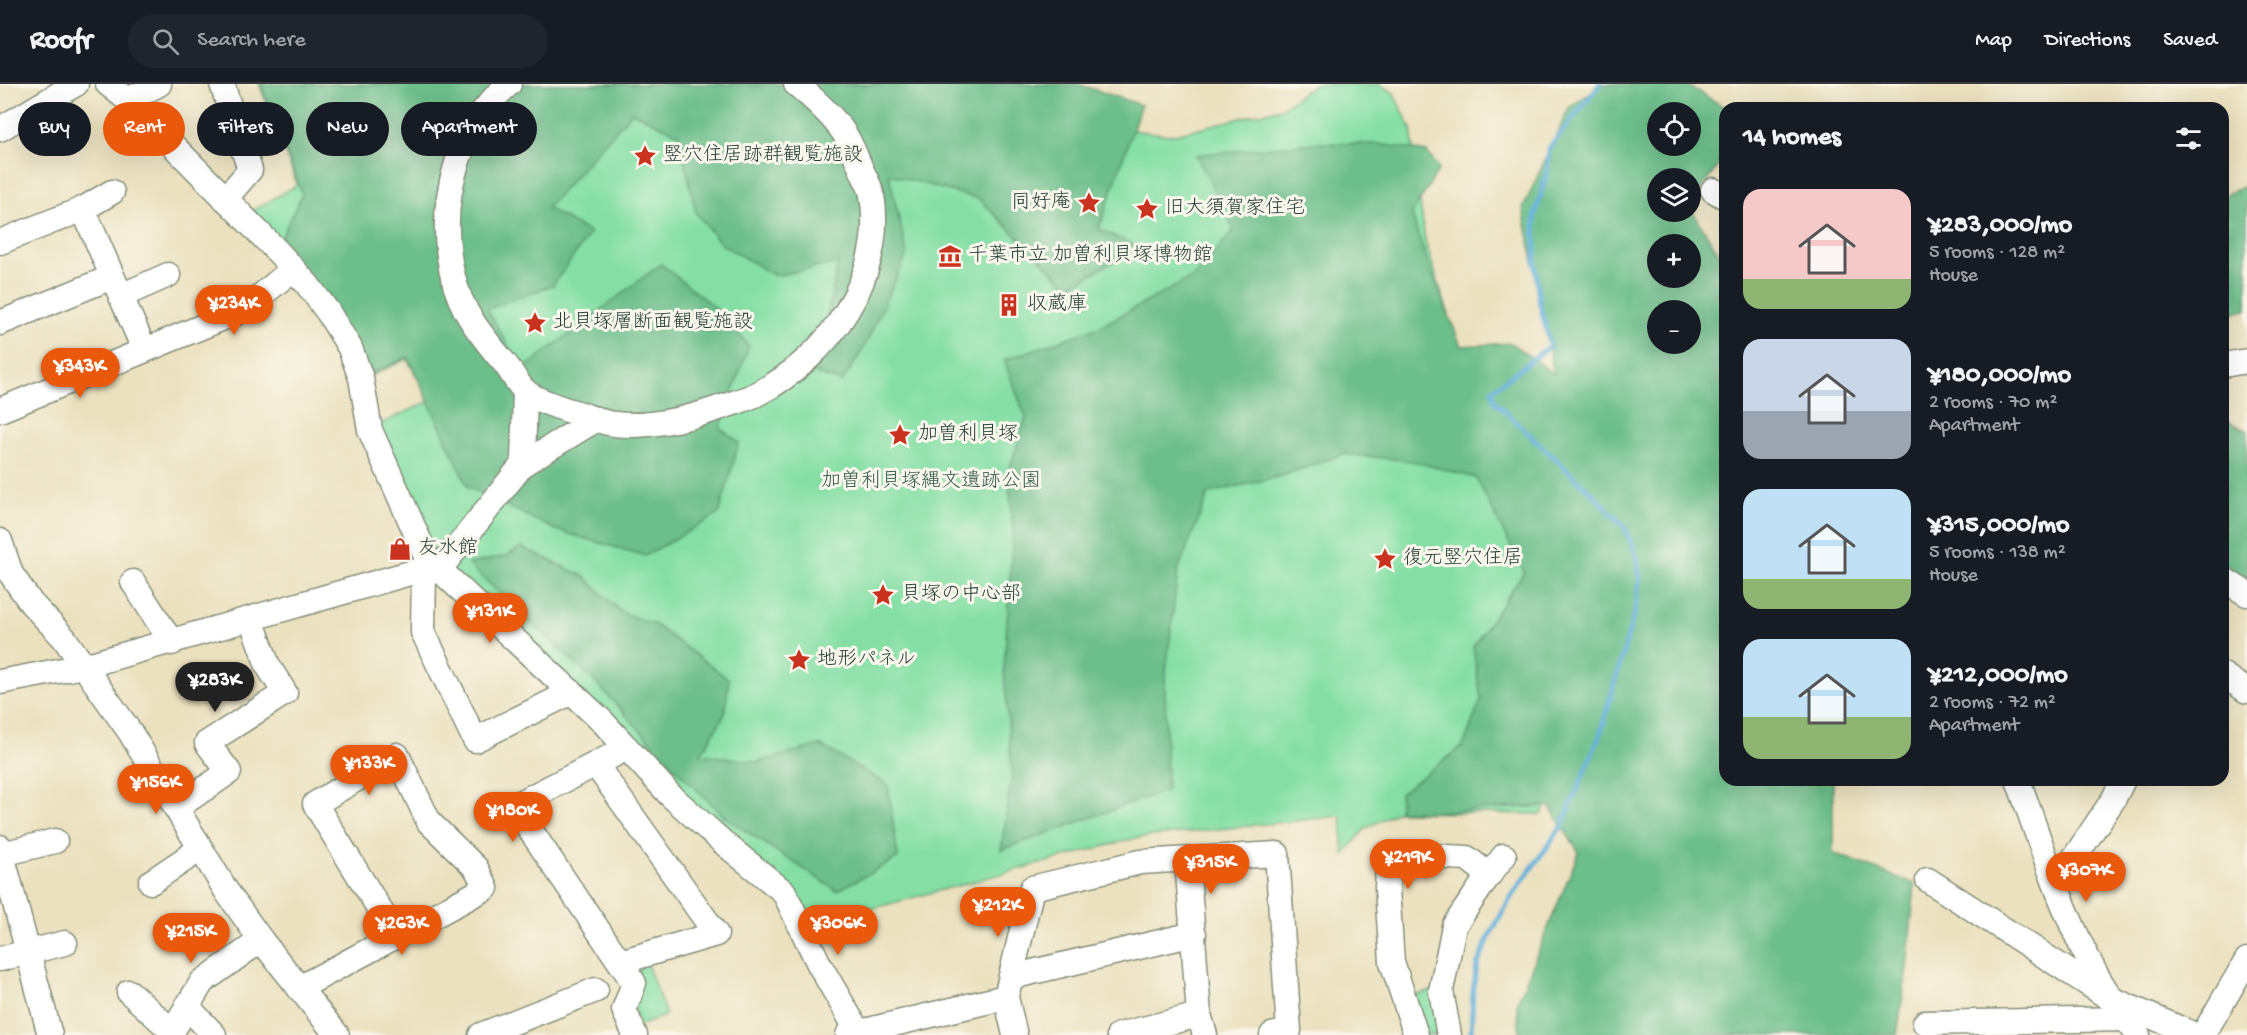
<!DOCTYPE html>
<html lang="en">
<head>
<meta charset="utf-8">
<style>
	body { margin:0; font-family:"Gochi Hand","Klee One",sans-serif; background:#20242c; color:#f1f3f6; height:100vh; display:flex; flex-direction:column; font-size:22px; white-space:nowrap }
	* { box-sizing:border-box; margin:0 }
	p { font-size:20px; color:#9ea1a6 }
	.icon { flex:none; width:33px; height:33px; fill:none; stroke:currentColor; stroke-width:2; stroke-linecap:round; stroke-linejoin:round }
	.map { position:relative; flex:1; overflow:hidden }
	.sheet { position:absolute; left:1719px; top:18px; width:510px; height:684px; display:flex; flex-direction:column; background:#171b24; border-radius:18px; box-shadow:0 6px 24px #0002 }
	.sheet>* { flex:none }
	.guide { position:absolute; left:18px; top:18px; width:570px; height:54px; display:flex; gap:12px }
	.controls { position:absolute; left:1647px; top:18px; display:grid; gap:12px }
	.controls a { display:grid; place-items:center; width:54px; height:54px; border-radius:50%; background:#171b24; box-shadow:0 6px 24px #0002; font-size:30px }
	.price { position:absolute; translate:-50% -51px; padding:0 14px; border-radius:21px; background:#ea580c; color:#fff; font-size:20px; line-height:39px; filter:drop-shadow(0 2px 3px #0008) }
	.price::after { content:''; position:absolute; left:50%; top:36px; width:18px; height:14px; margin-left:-9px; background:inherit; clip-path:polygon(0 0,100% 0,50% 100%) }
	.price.on { background:#222; color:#fff }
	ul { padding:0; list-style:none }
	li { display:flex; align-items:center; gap:18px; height:150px; padding:0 24px }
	li span { display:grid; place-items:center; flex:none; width:168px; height:120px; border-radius:18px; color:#555 }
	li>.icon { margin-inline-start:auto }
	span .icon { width:72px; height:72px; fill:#fffc; stroke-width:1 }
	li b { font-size:26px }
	h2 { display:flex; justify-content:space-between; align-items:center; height:72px; padding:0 24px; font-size:26px }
	.pill { padding:0 21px; border-radius:27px; background:#171b24; box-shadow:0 6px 24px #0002; font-size:21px; line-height:54px }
	.pill.on { background:#ea580c; color:#fff }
	header { display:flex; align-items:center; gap:36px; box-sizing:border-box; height:84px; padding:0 30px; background:#171b24; border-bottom:2px solid #363941 }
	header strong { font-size:28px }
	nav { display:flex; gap:33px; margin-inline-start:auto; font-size:21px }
	.search { width:420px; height:54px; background:#20242c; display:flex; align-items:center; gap:15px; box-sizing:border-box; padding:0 21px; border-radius:33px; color:#9ea1a6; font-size:22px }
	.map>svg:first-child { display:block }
	.green { fill:#85dfa5; stroke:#528e6c; stroke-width:1.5 }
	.forest { fill:#6cbe8a; stroke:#467e5f; stroke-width:1.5; fill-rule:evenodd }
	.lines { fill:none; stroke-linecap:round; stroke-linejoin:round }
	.stream { stroke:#5daed8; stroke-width:5 }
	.minor-casing { stroke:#858f7a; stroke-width:27 }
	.minor { stroke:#fff; stroke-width:24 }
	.labels { text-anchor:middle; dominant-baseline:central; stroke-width:6; stroke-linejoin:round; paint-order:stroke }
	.poi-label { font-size:20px; fill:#1f3d34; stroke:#fbf7ec; text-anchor:start }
	.park-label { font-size:20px; fill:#335d4b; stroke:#fbf7ec }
</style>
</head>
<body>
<header>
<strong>Roofr</strong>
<div class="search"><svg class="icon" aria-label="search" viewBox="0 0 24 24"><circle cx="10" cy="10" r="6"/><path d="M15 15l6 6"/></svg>Search here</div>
<nav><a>Map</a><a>Directions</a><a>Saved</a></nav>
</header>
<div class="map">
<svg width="2247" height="951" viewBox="0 0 2247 951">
	<rect width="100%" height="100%" fill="#fbf7ec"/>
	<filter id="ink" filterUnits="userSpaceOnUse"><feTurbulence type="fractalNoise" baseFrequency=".0167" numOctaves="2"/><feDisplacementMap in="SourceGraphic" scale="12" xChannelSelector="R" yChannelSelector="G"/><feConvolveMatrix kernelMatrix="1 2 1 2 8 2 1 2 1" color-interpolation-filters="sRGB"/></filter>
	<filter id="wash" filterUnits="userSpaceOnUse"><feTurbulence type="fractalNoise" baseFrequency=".008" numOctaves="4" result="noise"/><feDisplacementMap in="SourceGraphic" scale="24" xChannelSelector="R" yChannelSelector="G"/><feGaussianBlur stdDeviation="1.35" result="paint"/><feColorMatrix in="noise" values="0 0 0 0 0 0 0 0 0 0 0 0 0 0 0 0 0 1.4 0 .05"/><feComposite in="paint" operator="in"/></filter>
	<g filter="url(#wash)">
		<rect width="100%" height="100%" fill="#ebe1bf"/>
		<g class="green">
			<path d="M259 0H1024L1137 47 1171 51 1282 24 1314 0H1379L1393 8 1411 44 1425 157 1462 271 1603 597 1542 730 1396 728 1365 745 1344 771 1341 732 1136 754 811 841 731 760 433 473 373 343 430 317 407 275 366 294 247 130 297 101Z"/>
			<path d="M646 877 666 931 639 942C631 919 628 895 646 877Z"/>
			<path d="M1432 907 1446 951H1423L1412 912Z"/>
		</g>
		<g class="forest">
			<path d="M261 0H1078L1141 21 1099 145 1138 163 1069 203 979 115 889 90 907 170 864 264 842 298 816 290 838 179 775 192 721 160 696 129 679 50 632 28 547 124 590 149 553 201 487 225 522 286 661 180 720 228 749 262 720 344 739 358 719 430 645 472 556 446 468 403 408 273 368 291 280 156 302 110Z"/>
			<path d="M1603 0H1685L1726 24 1725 72 1691 120 1690 94H1658V128H1690L1691 125 1725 179V696H1833V769L1915 800 1907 885 1897 951H1520L1517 919 1579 768 1549 722 1436 728 1399 727 1400 709 1463 662 1481 616 1473 563 1524 488 1476 394 1412 377 1344 370 1281 392 1209 409 1178 486 1165 597 1167 706 1001 766 1012 690 1004 585 1013 446 1008 389 1026 334 1004 276 1099 243 1193 193 1234 146 1196 71 1316 59 1379 60 1427 68 1439 85 1412 130 1422 163 1461 262 1511 259 1554 290 1523 124 1569 24ZM1658 28H1690V62H1658ZM1658 160H1690V194H1658ZM1658 226H1690V260H1658Z"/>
			<path d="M2247 101V226L2223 230V112Z"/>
			<path d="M2223 334 2247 347V495L2223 479Z"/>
			<path d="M521 463 585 493 621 528 655 541 729 595 725 630 701 670 758 678 820 661 888 701 898 774 837 807 726 734 681 690 594 597 468 480 506 472Z"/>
		</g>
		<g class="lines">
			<path class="stream" d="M1471 951 1473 908 1477 882 1490 851 1511 813 1562 742 1600 651 1636 523 1640 494 1635 467 1624 443 1600 417 1495 318 1492 306 1550 262 1539 216 1535 179V132L1547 88 1549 64 1600 0"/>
		</g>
	</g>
	<g filter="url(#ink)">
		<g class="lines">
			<g class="minor-casing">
				<g id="minor">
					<path d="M108 0 128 16 279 169 307 200 328 228 350 264 361 294 370 346 427 474 603 638 671 712 726 761 784 808 819 880 860 951"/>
					<path d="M222 0 250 86 225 115"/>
					<path d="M509 0C460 41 440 110 449 172 455 218 472 240 501 275 510 284 515 297 524 306 532 315 566 326 578 329 590 333 603 339 615 340 646 344 687 335 716 325 730 320 745 316 757 310 828 274 886 193 872 111 871 104 866 96 863 89 857 76 852 61 844 49 832 31 813 14 796 0"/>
					<path d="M128 16 159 0"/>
					<path d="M0 45 76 0"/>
					<path d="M1713 106 1725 113"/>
					<path d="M83 125 112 108"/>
					<path d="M0 158 83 125 144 265"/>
					<path d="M121 212 168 191"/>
					<path d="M0 239 112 193"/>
					<path d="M2223 281 2247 277"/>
					<path d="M0 326 245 225 293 185"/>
					<path d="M523 380 597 335"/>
					<path d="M0 457 11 490 31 519 64 554 130 648 227 808 261 856 337 951"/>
					<path d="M424 485 423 548 475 656 572 608"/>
					<path d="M2223 495 2247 510"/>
					<path d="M133 498 172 559"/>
					<path d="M2223 591 2247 607"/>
					<path d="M0 598 84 582 424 485 447 476 523 380 525 307"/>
					<path d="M627 664 514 722 634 899 624 926 635 951"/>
					<path d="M596 681 716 850 620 878"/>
					<path d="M2018 696C2040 757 2060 821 2090 879 2103 905 2121 928 2138 951"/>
					<path d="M176 724 229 688 207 659 285 609 268 582 251 535"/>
					<path d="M0 763 50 951"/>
					<path d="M2 770 55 757"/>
					<path d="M1187 776 1199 931 1205 951"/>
					<path d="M1928 796 2111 915 2195 951"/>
					<path d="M151 798 200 765"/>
					<path d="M2056 801 2113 716 2123 696"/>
					<path d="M0 875 65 859"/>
					<path d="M1011 893 1194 850"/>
					<path d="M299 904 486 804 476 784 429 738 397 671 315 720 396 852"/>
					<path d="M129 908 172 947"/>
					<path d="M187 922 214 951"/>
					<path d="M1925 939 2126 935"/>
					<path d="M170 951 202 898 261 856"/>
					<path d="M481 951 596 906"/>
					<path d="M848 951 1006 913"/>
					<path d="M1015 951 1006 913 1032 804 1140 778 1277 770 1289 947 1272 951"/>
					<path d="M1119 951 1199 931"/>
					<path d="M1416 951 1392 878 1387 805 1388 782 1408 771 1467 774 1489 791 1504 772"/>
					<path d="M1449 951 1441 907 1454 842 1489 791"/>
					<path d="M2203 951 2247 876"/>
				</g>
			</g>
			<use href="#minor" class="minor"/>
		</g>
	</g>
	<defs>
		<g id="sight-bare" transform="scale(1.8)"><path d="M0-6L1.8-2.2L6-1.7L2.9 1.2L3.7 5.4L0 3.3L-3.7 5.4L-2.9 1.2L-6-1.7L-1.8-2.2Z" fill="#c8321e" stroke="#fbf7ec" stroke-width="2.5" paint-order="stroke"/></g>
		<g id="museum-bare" transform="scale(1.8)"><path d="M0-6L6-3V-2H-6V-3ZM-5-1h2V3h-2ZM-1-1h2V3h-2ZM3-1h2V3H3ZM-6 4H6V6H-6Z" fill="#c8321e" stroke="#fbf7ec" stroke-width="2.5" paint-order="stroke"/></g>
		<g id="building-bare" transform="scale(1.8)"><path d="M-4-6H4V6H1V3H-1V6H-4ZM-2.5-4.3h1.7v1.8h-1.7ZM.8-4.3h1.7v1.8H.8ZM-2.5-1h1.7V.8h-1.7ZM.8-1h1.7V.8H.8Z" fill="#c8321e" stroke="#fbf7ec" stroke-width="2.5" paint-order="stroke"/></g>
		<g id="shop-bare" transform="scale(1.8)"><path d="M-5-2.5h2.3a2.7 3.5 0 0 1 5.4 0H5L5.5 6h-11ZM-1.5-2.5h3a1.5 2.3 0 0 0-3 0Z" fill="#c8321e" stroke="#fbf7ec" stroke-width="2.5" paint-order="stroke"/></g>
	</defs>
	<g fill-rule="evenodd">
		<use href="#sight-bare" x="645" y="72"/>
		<use href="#sight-bare" x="1089" y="119"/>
		<use href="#sight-bare" x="1147" y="125"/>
		<use href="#museum-bare" x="950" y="172"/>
		<use href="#building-bare" x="1009" y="221"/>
		<use href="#sight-bare" x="535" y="239"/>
		<use href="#sight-bare" x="900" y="351"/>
		<use href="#shop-bare" x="400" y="465"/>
		<use href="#sight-bare" x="1385" y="475"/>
		<use href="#sight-bare" x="883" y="511"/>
		<use href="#sight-bare" x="799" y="576"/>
	</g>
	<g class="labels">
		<g class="poi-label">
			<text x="663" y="72">竪穴住居跡群観覧施設</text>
			<text x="1071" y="119" text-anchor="end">同好庵</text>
			<text x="1165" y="125">旧大須賀家住宅</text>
			<text x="968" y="172">千葉市立 加曽利貝塚博物館</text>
			<text x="1027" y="221">収蔵庫</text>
			<text x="553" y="239">北貝塚層断面観覧施設</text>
			<text x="918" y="351">加曽利貝塚</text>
			<text x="418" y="465">友水館</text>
			<text x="1403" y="475">復元竪穴住居</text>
			<text x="901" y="511">貝塚の中心部</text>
			<text x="817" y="576">地形パネル</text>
		</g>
		<g class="park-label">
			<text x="931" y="398">加曽利貝塚縄文遺跡公園</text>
		</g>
	</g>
</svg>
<div class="controls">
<a><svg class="icon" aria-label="locate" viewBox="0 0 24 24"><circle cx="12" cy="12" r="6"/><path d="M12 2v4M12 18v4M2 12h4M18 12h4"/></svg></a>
<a><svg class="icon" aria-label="layers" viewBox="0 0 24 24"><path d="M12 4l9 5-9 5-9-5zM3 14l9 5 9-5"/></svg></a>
<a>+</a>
<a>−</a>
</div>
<b class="price" style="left:234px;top:252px">¥234K</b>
<b class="price" style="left:80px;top:315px">¥343K</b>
<b class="price" style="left:490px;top:560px">¥131K</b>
<b class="price on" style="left:215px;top:629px">¥283K</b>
<b class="price" style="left:369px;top:712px">¥133K</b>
<b class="price" style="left:156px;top:731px">¥156K</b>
<b class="price" style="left:513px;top:759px">¥180K</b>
<b class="price" style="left:1408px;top:806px">¥219K</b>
<b class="price" style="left:1211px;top:811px">¥315K</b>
<b class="price" style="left:2086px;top:819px">¥307K</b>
<b class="price" style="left:998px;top:854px">¥212K</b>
<b class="price" style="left:402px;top:872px">¥263K</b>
<b class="price" style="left:838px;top:872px">¥306K</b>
<b class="price" style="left:191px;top:880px">¥215K</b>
<div class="guide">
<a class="pill">Buy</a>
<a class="pill on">Rent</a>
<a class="pill">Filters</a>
<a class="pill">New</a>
<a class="pill">Apartment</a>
</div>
<section class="sheet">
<h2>14 homes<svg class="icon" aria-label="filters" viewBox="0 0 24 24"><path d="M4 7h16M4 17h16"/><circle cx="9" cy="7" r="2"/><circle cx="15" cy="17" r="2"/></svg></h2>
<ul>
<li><span style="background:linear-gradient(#f6c9c9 75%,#8fb573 0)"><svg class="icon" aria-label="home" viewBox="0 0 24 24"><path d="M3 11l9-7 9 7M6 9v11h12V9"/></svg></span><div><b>¥283,000/mo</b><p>5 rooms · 128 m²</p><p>House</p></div></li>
<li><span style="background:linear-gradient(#c9d6e8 60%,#9aa5b1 0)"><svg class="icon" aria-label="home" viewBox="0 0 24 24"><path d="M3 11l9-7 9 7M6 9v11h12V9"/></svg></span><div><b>¥180,000/mo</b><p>2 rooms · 70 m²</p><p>Apartment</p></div></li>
<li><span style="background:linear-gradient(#bfe0f5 75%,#8fb573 0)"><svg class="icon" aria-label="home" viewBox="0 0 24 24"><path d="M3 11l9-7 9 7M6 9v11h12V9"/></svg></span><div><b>¥315,000/mo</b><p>5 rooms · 138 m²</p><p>House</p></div></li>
<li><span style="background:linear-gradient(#bfe0f5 65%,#8fb573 0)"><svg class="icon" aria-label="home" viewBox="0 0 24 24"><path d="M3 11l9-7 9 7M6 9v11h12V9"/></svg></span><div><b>¥212,000/mo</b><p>2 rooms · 72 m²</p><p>Apartment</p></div></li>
</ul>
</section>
</div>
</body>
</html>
